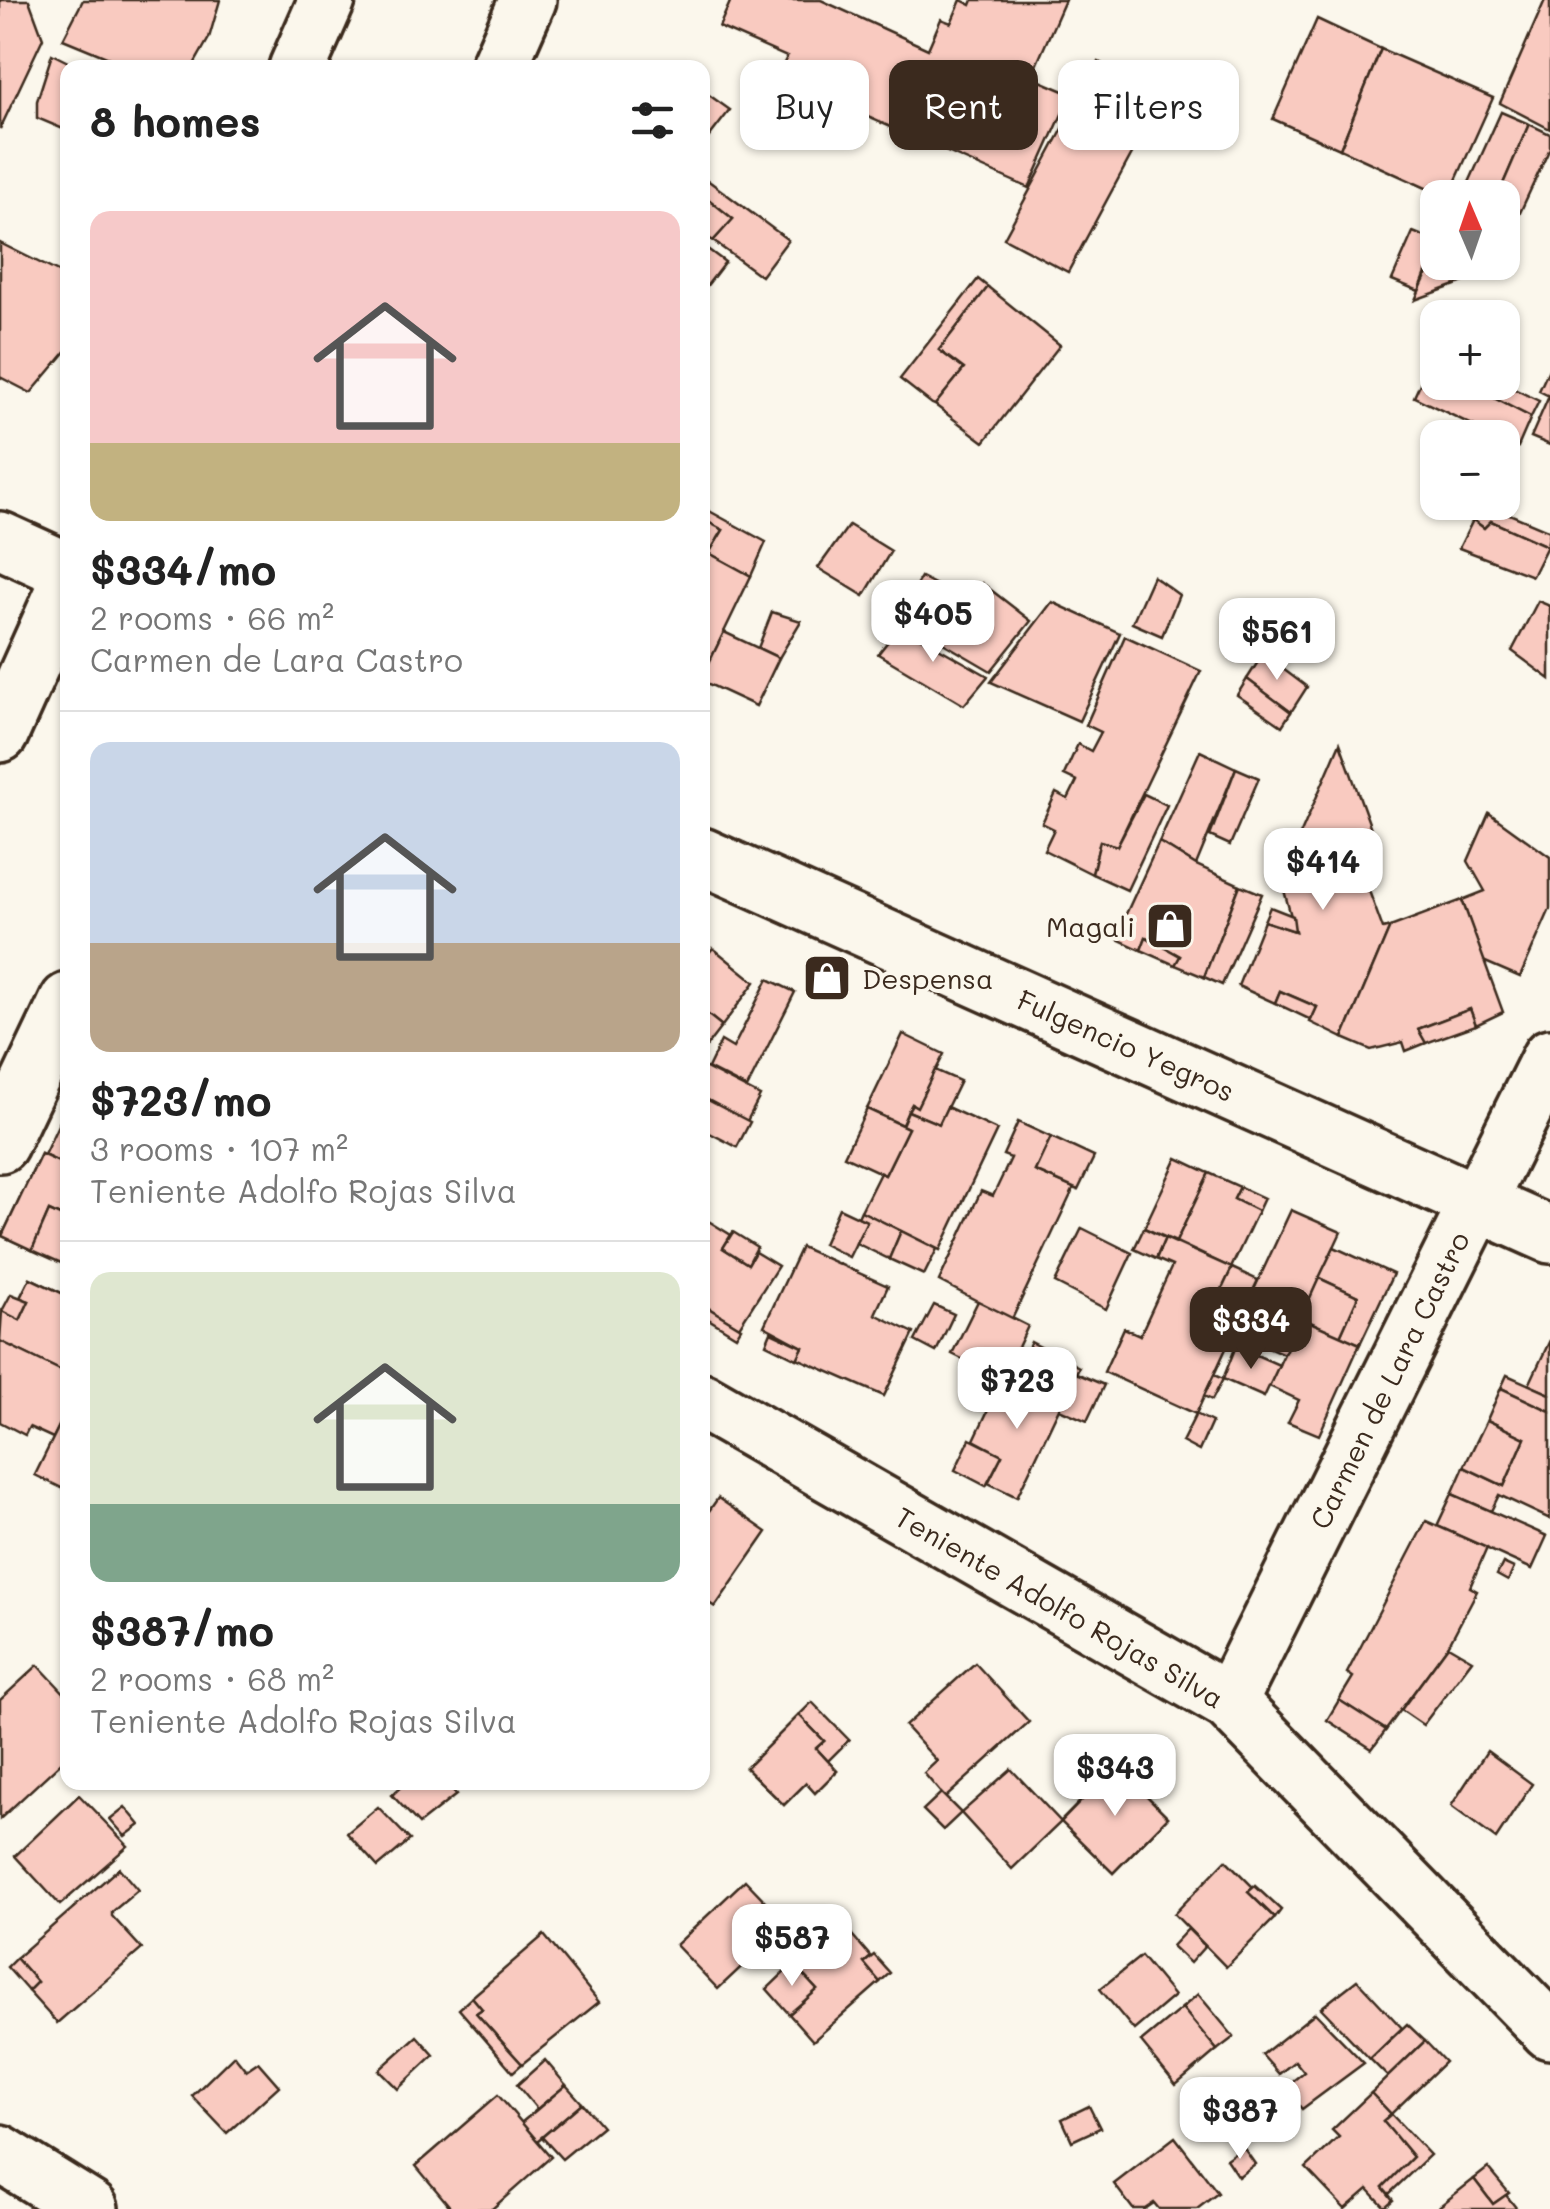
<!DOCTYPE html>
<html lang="en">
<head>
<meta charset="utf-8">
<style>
	body { margin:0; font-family:Mali,sans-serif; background:#f6f6f6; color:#222; height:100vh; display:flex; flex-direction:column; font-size:38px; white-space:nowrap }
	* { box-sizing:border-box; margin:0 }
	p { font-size:32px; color:#767676 }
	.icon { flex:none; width:55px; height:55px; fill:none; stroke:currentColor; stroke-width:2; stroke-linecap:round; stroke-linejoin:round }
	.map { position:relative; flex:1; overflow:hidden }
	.panel { position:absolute; left:60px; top:60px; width:650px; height:1730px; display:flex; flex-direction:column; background:#fff; border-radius:20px; box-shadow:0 2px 8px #0004 }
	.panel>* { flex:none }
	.hud { position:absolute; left:740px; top:60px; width:660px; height:90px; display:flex; gap:20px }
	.needle { width:65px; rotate:358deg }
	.controls { position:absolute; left:1420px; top:180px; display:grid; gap:20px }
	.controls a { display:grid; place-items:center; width:100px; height:100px; border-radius:20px; background:#fff; box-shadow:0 2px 8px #0004; font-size:50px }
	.price { position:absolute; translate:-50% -85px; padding:0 22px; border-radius:20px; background:#fff; color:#222; font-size:32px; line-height:65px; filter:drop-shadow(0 2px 5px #0008) }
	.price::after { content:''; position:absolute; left:50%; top:60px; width:30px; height:22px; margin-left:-15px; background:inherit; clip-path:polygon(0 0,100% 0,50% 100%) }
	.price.selected { background:#3b2a1e; color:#fff }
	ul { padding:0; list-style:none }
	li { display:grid; align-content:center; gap:20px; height:530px; padding:0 30px }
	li+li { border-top:2px solid #e0e0e0 }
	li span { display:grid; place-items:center; height:310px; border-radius:20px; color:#555 }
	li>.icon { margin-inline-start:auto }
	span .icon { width:180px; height:180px; fill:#fffc; stroke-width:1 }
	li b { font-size:42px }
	h2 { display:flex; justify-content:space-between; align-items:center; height:120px; padding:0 30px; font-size:42px }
	.pill { padding:0 35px; border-radius:20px; background:#fff; box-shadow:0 2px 8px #0004; font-size:35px; line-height:90px }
	.pill.selected { background:#3b2a1e; color:#fff }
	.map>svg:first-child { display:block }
	.building { fill:#f9cac0; stroke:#3b2a1e; stroke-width:2.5 }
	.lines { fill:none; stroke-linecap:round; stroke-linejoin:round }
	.minor-casing { stroke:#3b2a1e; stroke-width:62 }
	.secondary-casing { stroke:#3b2a1e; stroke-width:62 }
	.minor { stroke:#fbf7ec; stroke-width:55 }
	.secondary { stroke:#fbf7ec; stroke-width:55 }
	.labels { text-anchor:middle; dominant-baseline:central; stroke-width:8; stroke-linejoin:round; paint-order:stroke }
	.poi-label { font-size:28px; fill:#3b2a1e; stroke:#fbf7ec; text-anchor:end }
	.street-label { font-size:28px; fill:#3b2a1e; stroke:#fbf7ec }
</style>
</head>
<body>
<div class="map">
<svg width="1550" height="2209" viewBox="0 0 1550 2209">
	<rect width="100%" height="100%" fill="#fbf7ec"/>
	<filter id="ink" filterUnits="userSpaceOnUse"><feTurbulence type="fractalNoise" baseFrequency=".01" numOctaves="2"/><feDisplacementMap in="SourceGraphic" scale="20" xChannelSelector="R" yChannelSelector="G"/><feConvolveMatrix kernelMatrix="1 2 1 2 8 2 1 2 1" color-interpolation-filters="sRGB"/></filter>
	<g filter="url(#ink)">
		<g class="building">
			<path d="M0 0H29L43 38 0 129Z"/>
			<path d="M83 0H220L209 38 192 68H133L63 39Z"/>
			<path d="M731 0H821L928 49 941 19 951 23 961 0 971 5 973 0H1065L1031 77 1071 94 1029 188 777 77 787 57 719 27Z"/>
			<path d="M1545 0H1550V129L1500 103Z"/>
			<path d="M1317 19 1381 49 1340 149 1273 119Z"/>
			<path d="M1381 49 1493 98 1448 198 1340 149Z"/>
			<path d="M52 54 80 68H68V131L37 118V101Z"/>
			<path d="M1099 62 1163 96 1068 272 1004 238Z"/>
			<path d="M702 90 730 110 702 146Z"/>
			<path d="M1501 112 1529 124 1497 198H1462Z"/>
			<path d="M1529 124 1550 134V148L1512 230 1502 226V198H1497Z"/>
			<path d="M702 176 788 240 761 276 713 241 733 219 702 194Z"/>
			<path d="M702 194 733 219 713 241 702 233Z"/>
			<path d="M1413 232 1438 242 1419 291 1392 280Z"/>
			<path d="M0 243 68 277V349L31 393 0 377Z"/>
			<path d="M702 245 725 262 702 292Z"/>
			<path d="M1438 250V262H1481L1496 270 1415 300Z"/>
			<path d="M978 279 988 287 939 350 964 369 935 405 932 404 900 379Z"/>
			<path d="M988 287 1060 345 984 442 935 405 964 369 939 350Z"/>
			<path d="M1434 353 1438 354V382L1504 384 1496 399 1531 417 1518 447 1414 397Z"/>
			<path d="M1549 369H1550V445L1531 437 1549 396 1539 391Z"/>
			<path d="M1504 384 1539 401 1531 417 1496 399Z"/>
			<path d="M1481 502 1550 531 1547 546 1491 521 1484 528 1473 520Z"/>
			<path d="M702 507 766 542 751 576 709 553 723 530 702 519Z"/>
			<path d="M702 519 723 530 709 553 751 576 709 663 702 660Z"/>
			<path d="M1473 520 1484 528 1491 521 1547 546 1532 576 1459 548Z"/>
			<path d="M849 525 891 551 864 596 818 568Z"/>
			<path d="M1153 576 1179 595 1162 636 1132 623Z"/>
			<path d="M921 577 968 601 982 583 1031 621 991 671 897 616Z"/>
			<path d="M1538 601 1550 606V679L1512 651Z"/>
			<path d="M1052 602 1120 633 1079 721 991 682Z"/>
			<path d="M772 612 801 621 779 658 758 648Z"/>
			<path d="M900 626 988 676 964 705 878 654Z"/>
			<path d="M724 632 779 658 756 706 702 681V660L709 663Z"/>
			<path d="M1125 636 1201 671 1117 846 1100 841 1092 874 1044 850 1054 829 1042 823 1056 793 1068 799 1077 781 1064 775 1078 744 1091 751 1101 732 1086 725Z"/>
			<path d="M1263 654 1307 687 1291 712 1247 679Z"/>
			<path d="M1247 679 1291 712 1282 726 1237 695Z"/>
			<path d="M1340 743 1373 834 1351 842 1383 929 1390 927 1343 1038 1310 1022 1317 1007 1280 991 1275 1003 1238 986 1264 921 1295 931 1281 879Z"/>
			<path d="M1200 751 1236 768 1196 865 1159 842Z"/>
			<path d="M1236 768 1259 778 1230 845 1210 836Z"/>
			<path d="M1144 794 1167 805 1127 890 1092 874 1100 841 1117 846Z"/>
			<path d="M1489 813 1550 857V909L1520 977 1483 961 1462 900 1485 891 1468 861Z"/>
			<path d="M1159 842 1196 865 1240 885 1204 977 1175 965 1180 956 1146 937 1141 950 1115 938Z"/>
			<path d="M1240 885 1262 894 1222 985 1204 977Z"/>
			<path d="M1462 900 1503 1012 1476 1025 1470 1009 1418 1029 1426 1043 1406 1051 1403 1042 1371 1050 1343 1038 1390 927Z"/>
			<path d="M1270 907 1293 916 1295 931 1264 921Z"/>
			<path d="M1146 937 1180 956 1175 965 1141 950Z"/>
			<path d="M713 948 755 982 722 1026 702 1010V961Z"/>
			<path d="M768 979 795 992 747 1088 708 1068 721 1041 733 1048Z"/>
			<path d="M1280 991 1317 1007 1311 1020 1275 1003Z"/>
			<path d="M1470 1009 1476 1025 1426 1043 1418 1029Z"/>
			<path d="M702 1010 722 1026 702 1052Z"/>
			<path d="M903 1034 944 1054 917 1107 912 1104 902 1125 867 1109Z"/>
			<path d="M702 1066 760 1096 747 1121 702 1097Z"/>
			<path d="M935 1070 960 1081 939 1124 908 1111 912 1104 917 1107Z"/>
			<path d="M702 1097 750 1122 737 1147 702 1129Z"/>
			<path d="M947 1107 997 1130 940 1250 861 1211 880 1173 885 1175 908 1128 902 1125 908 1111 939 1124Z"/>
			<path d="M867 1109 908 1128 885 1175 844 1156Z"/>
			<path d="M1018 1122 1051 1137 1035 1171 1074 1188 1012 1319 939 1281 981 1191 993 1196 1011 1158 1003 1155Z"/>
			<path d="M59 1123 68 1127V1167L44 1155Z"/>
			<path d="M1051 1137 1094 1157 1078 1190 1035 1171Z"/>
			<path d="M41 1154 68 1166V1199L60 1216 49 1211 32 1250 2 1236Z"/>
			<path d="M41 1154 68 1166V1200L60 1216 49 1211 32 1250 2 1236Z"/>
			<path d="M1177 1158 1209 1173 1176 1242 1144 1228Z"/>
			<path d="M1209 1173 1240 1187 1234 1199 1258 1211 1231 1268 1176 1242Z"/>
			<path d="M1240 1187 1264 1198 1258 1211 1234 1199Z"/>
			<path d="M68 1199V1266L32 1250 49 1211 60 1216Z"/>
			<path d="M839 1208 867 1221 849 1257 823 1244Z"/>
			<path d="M1291 1210 1341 1232 1301 1318 1251 1296Z"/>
			<path d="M861 1211 901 1231 889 1259 856 1243 867 1221 858 1217Z"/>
			<path d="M702 1217 731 1235 723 1248 748 1264 755 1252 778 1266 739 1327 702 1304Z"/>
			<path d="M1082 1228 1132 1253 1106 1309 1055 1283Z"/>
			<path d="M1144 1228 1165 1238 1156 1259 1134 1249Z"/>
			<path d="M901 1231 937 1249 924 1275 889 1259Z"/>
			<path d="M733 1232 757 1247 748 1264 723 1248Z"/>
			<path d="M1165 1238 1232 1268 1214 1306 1240 1318 1196 1414 1104 1372 1124 1328 1140 1335 1172 1266 1156 1259Z"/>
			<path d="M801 1247 888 1286 875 1314 914 1333 884 1396 797 1358 803 1347 764 1326Z"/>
			<path d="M1334 1247 1393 1274 1360 1344 1340 1336 1358 1296 1319 1278Z"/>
			<path d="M1232 1268 1258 1280 1240 1318 1214 1306Z"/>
			<path d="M30 1278 68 1296V1375L0 1341 2 1311 20 1320 29 1301 20 1298Z"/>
			<path d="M30 1278 68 1296V1374L0 1341 2 1311 20 1320 29 1301 20 1298Z"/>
			<path d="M1319 1278 1358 1296 1340 1336 1301 1318Z"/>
			<path d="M11 1294 29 1301 20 1320 2 1311Z"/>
			<path d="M1251 1296 1301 1318 1284 1354 1233 1332Z"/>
			<path d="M978 1301 1028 1326 1003 1379 952 1354Z"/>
			<path d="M702 1304 741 1328 736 1336 702 1315Z"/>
			<path d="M934 1305 954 1314 936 1352 915 1341Z"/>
			<path d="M1301 1318 1360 1344 1319 1435 1288 1422 1299 1400 1269 1386Z"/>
			<path d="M771 1332 803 1347 797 1359 766 1344Z"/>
			<path d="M1550 1340V1394L1529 1385Z"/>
			<path d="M0 1341 68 1374V1418L64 1416 53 1438 29 1427 25 1435 0 1422Z"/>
			<path d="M1031 1342 1079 1367 1062 1402 1014 1377Z"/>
			<path d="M1236 1346 1279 1365 1264 1397 1223 1379Z"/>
			<path d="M1076 1373 1104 1385 1087 1421 1059 1409Z"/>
			<path d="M1214 1375 1223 1379 1212 1400 1204 1396Z"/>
			<path d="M1507 1375 1550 1394V1411L1501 1388Z"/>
			<path d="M1014 1377 1062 1402 1017 1497 988 1483 1002 1455 974 1440 999 1387 1007 1392Z"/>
			<path d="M1501 1388 1550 1411V1519L1499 1495 1491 1511 1452 1494 1464 1467 1504 1486 1525 1438 1487 1420Z"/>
			<path d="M1196 1414 1212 1422 1199 1451 1182 1442Z"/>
			<path d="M64 1416 68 1418V1491L35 1475Z"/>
			<path d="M1487 1420 1525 1438 1504 1486 1464 1467Z"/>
			<path d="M970 1439 1002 1455 986 1486 955 1470Z"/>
			<path d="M1452 1494 1547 1536 1532 1569 1437 1526Z"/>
			<path d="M718 1498 767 1532 715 1607 706 1601 702 1607V1521Z"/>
			<path d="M1426 1521 1487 1548 1470 1587 1477 1591 1448 1646 1386 1730 1339 1700 1353 1677 1347 1673Z"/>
			<path d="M1503 1563 1514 1568 1508 1581 1497 1575Z"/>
			<path d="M1448 1646 1472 1660 1423 1725 1401 1710Z"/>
			<path d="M975 1663 1029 1722 945 1798 924 1773 937 1761 905 1726Z"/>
			<path d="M38 1665 68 1697V1756L0 1819V1700Z"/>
			<path d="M1339 1700 1386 1730 1372 1749 1327 1720Z"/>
			<path d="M812 1702 849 1740 828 1761 816 1748 824 1741 799 1715Z"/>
			<path d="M799 1715 824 1741 816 1748 837 1771 815 1793 806 1783 784 1805 746 1768Z"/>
			<path d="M799 1715 824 1741 816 1748 837 1771 815 1793 806 1783 784 1805 746 1768Z"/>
			<path d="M1487 1751 1532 1784 1496 1839 1451 1806Z"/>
			<path d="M1116 1765 1168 1817 1113 1873 1061 1821Z"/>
			<path d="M1116 1765 1168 1817 1113 1873 1061 1822Z"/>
			<path d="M1011 1769 1061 1822 1012 1869 961 1813Z"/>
			<path d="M406 1782H445L456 1795 419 1824 392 1795Z"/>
			<path d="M941 1793 961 1813 943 1830 923 1810Z"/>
			<path d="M79 1795 128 1846 60 1905 15 1856Z"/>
			<path d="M125 1807 140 1825 125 1836 110 1819Z"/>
			<path d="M378 1807 410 1840 378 1867 347 1833Z"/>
			<path d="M1226 1860 1253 1887 1248 1892 1275 1918 1226 1967 1174 1914Z"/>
			<path d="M119 1868 138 1890 112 1912V1916L142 1949 57 2023 28 1991 37 1982 16 1958Z"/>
			<path d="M745 1880 787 1924 718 1989 676 1945Z"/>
			<path d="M1255 1886 1281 1910 1275 1918 1248 1892Z"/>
			<path d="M841 1922 871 1957 864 1963 880 1982 813 2041 789 2014 817 1990 793 1964Z"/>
			<path d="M1188 1929 1205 1946 1190 1963 1172 1946Z"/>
			<path d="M544 1935 599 2002 522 2064 476 2013 482 2009 472 1997Z"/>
			<path d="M874 1955 890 1973 880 1982 864 1963Z"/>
			<path d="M1141 1956 1174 1996 1134 2030 1100 1989Z"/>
			<path d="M16 1958 37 1982 28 1991 7 1967Z"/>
			<path d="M793 1964 817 1990 789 2014 767 1989Z"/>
			<path d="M1357 1980 1402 2028 1370 2059 1321 2008Z"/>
			<path d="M1198 1994 1234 2037 1217 2050 1182 2008Z"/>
			<path d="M472 1997 482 2009 476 2013 522 2064 513 2072 459 2009Z"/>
			<path d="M1182 2008 1217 2050 1176 2085 1141 2042Z"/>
			<path d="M1315 2013 1364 2063 1302 2109 1284 2088 1304 2072 1295 2061 1279 2074 1262 2055Z"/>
			<path d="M1407 2024 1425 2041 1388 2077 1370 2059Z"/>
			<path d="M417 2036 434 2055 398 2089 379 2070Z"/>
			<path d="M1425 2041 1445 2062 1391 2114 1371 2093Z"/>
			<path d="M234 2055 246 2070 258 2062 279 2086 227 2133 192 2096Z"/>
			<path d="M545 2060 566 2085 537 2109 517 2085Z"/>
			<path d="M566 2085 582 2103 537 2141 521 2123Z"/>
			<path d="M1371 2093 1391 2114 1383 2121 1413 2157 1383 2187 1393 2200 1385 2207 1368 2189 1345 2209 1306 2168 1339 2137 1332 2130Z"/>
			<path d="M498 2095 551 2157 492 2209H452L416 2166Z"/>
			<path d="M582 2103 602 2126 562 2159 542 2137Z"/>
			<path d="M1089 2106 1100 2128 1072 2141 1062 2119Z"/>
			<path d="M1391 2114 1430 2155 1389 2194 1383 2187 1413 2157 1383 2121Z"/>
			<path d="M1175 2137 1218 2193 1197 2209H1159L1154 2203 1145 2209H1133L1114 2184Z"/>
			<path d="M1243 2147 1255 2164 1238 2177 1226 2159Z"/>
			<path d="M1488 2168 1509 2193 1493 2204 1474 2179Z"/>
			<path d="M1474 2179 1493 2204 1506 2195 1517 2209H1436Z"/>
		</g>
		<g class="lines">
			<g class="minor-casing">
				<g id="minor">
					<path d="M0 540 68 571"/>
					<path d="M702 856 1550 1235"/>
					<path d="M702 1401 1229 1702 1550 2031"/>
					<path d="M1229 1702 1550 1057"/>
					<path d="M0 2153 90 2209"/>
				</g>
			</g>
			<g class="secondary-casing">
				<g id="secondary">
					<path d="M297 68 327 0"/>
					<path d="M498 68 528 0"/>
					<path d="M0 734 68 583"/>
					<path d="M0 1144 68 1001"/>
				</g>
			</g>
			<use href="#minor" class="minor"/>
			<use href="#secondary" class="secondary"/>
		</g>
	</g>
	<defs>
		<g id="shop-square" transform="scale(2.5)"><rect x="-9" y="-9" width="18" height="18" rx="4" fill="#3b2a1e" stroke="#fbf7ec"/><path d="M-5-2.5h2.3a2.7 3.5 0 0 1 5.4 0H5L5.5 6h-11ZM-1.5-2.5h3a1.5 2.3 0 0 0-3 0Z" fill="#fff"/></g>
	</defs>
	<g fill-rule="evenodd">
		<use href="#shop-square" x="1170" y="926"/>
		<use href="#shop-square" x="827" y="978"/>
	</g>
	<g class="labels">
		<g class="poi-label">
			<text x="1135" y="926">Magali</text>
			<text x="862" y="978" text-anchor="start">Despensa</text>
		</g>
		<g class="street-label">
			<text transform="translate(1126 1045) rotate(24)">Fulgencio Yegros</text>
			<text transform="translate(1389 1380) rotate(-64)">Carmen de Lara Castro</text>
			<text transform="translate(1060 1607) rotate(30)">Teniente Adolfo Rojas Silva</text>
		</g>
	</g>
</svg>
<div class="controls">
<a><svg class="needle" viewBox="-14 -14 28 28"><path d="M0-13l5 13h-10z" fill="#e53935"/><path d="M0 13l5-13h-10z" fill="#767676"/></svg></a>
<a>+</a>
<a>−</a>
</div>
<b class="price" style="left:933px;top:665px">$405</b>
<b class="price" style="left:1277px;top:683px">$561</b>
<b class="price" style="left:1323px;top:913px">$414</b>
<b class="price selected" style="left:1251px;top:1372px">$334</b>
<b class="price" style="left:1017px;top:1432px">$723</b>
<b class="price" style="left:1115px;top:1819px">$343</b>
<b class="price" style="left:792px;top:1989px">$587</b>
<b class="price" style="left:1240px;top:2162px">$387</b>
<div class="hud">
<a class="pill">Buy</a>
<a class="pill selected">Rent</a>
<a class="pill">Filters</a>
</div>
<section class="panel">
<h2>8 homes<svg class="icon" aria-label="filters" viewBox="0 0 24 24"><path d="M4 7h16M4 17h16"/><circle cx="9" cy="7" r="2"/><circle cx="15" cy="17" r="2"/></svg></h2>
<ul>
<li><span style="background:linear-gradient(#f6c9c9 75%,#c2b280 0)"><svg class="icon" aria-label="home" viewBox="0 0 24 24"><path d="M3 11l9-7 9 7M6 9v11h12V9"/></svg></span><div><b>$334/mo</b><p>2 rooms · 66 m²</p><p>Carmen de Lara Castro</p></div></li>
<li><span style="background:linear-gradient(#c9d6e8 65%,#b9a48a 0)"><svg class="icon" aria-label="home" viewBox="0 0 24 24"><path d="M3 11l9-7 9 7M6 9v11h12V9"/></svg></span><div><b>$723/mo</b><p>3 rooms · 107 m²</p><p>Teniente Adolfo Rojas Silva</p></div></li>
<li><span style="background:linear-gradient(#dfe7d0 75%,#7fa58c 0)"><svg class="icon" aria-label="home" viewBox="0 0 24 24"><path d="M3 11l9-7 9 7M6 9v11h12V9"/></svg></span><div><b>$387/mo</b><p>2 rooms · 68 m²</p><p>Teniente Adolfo Rojas Silva</p></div></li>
</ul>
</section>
</div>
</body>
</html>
